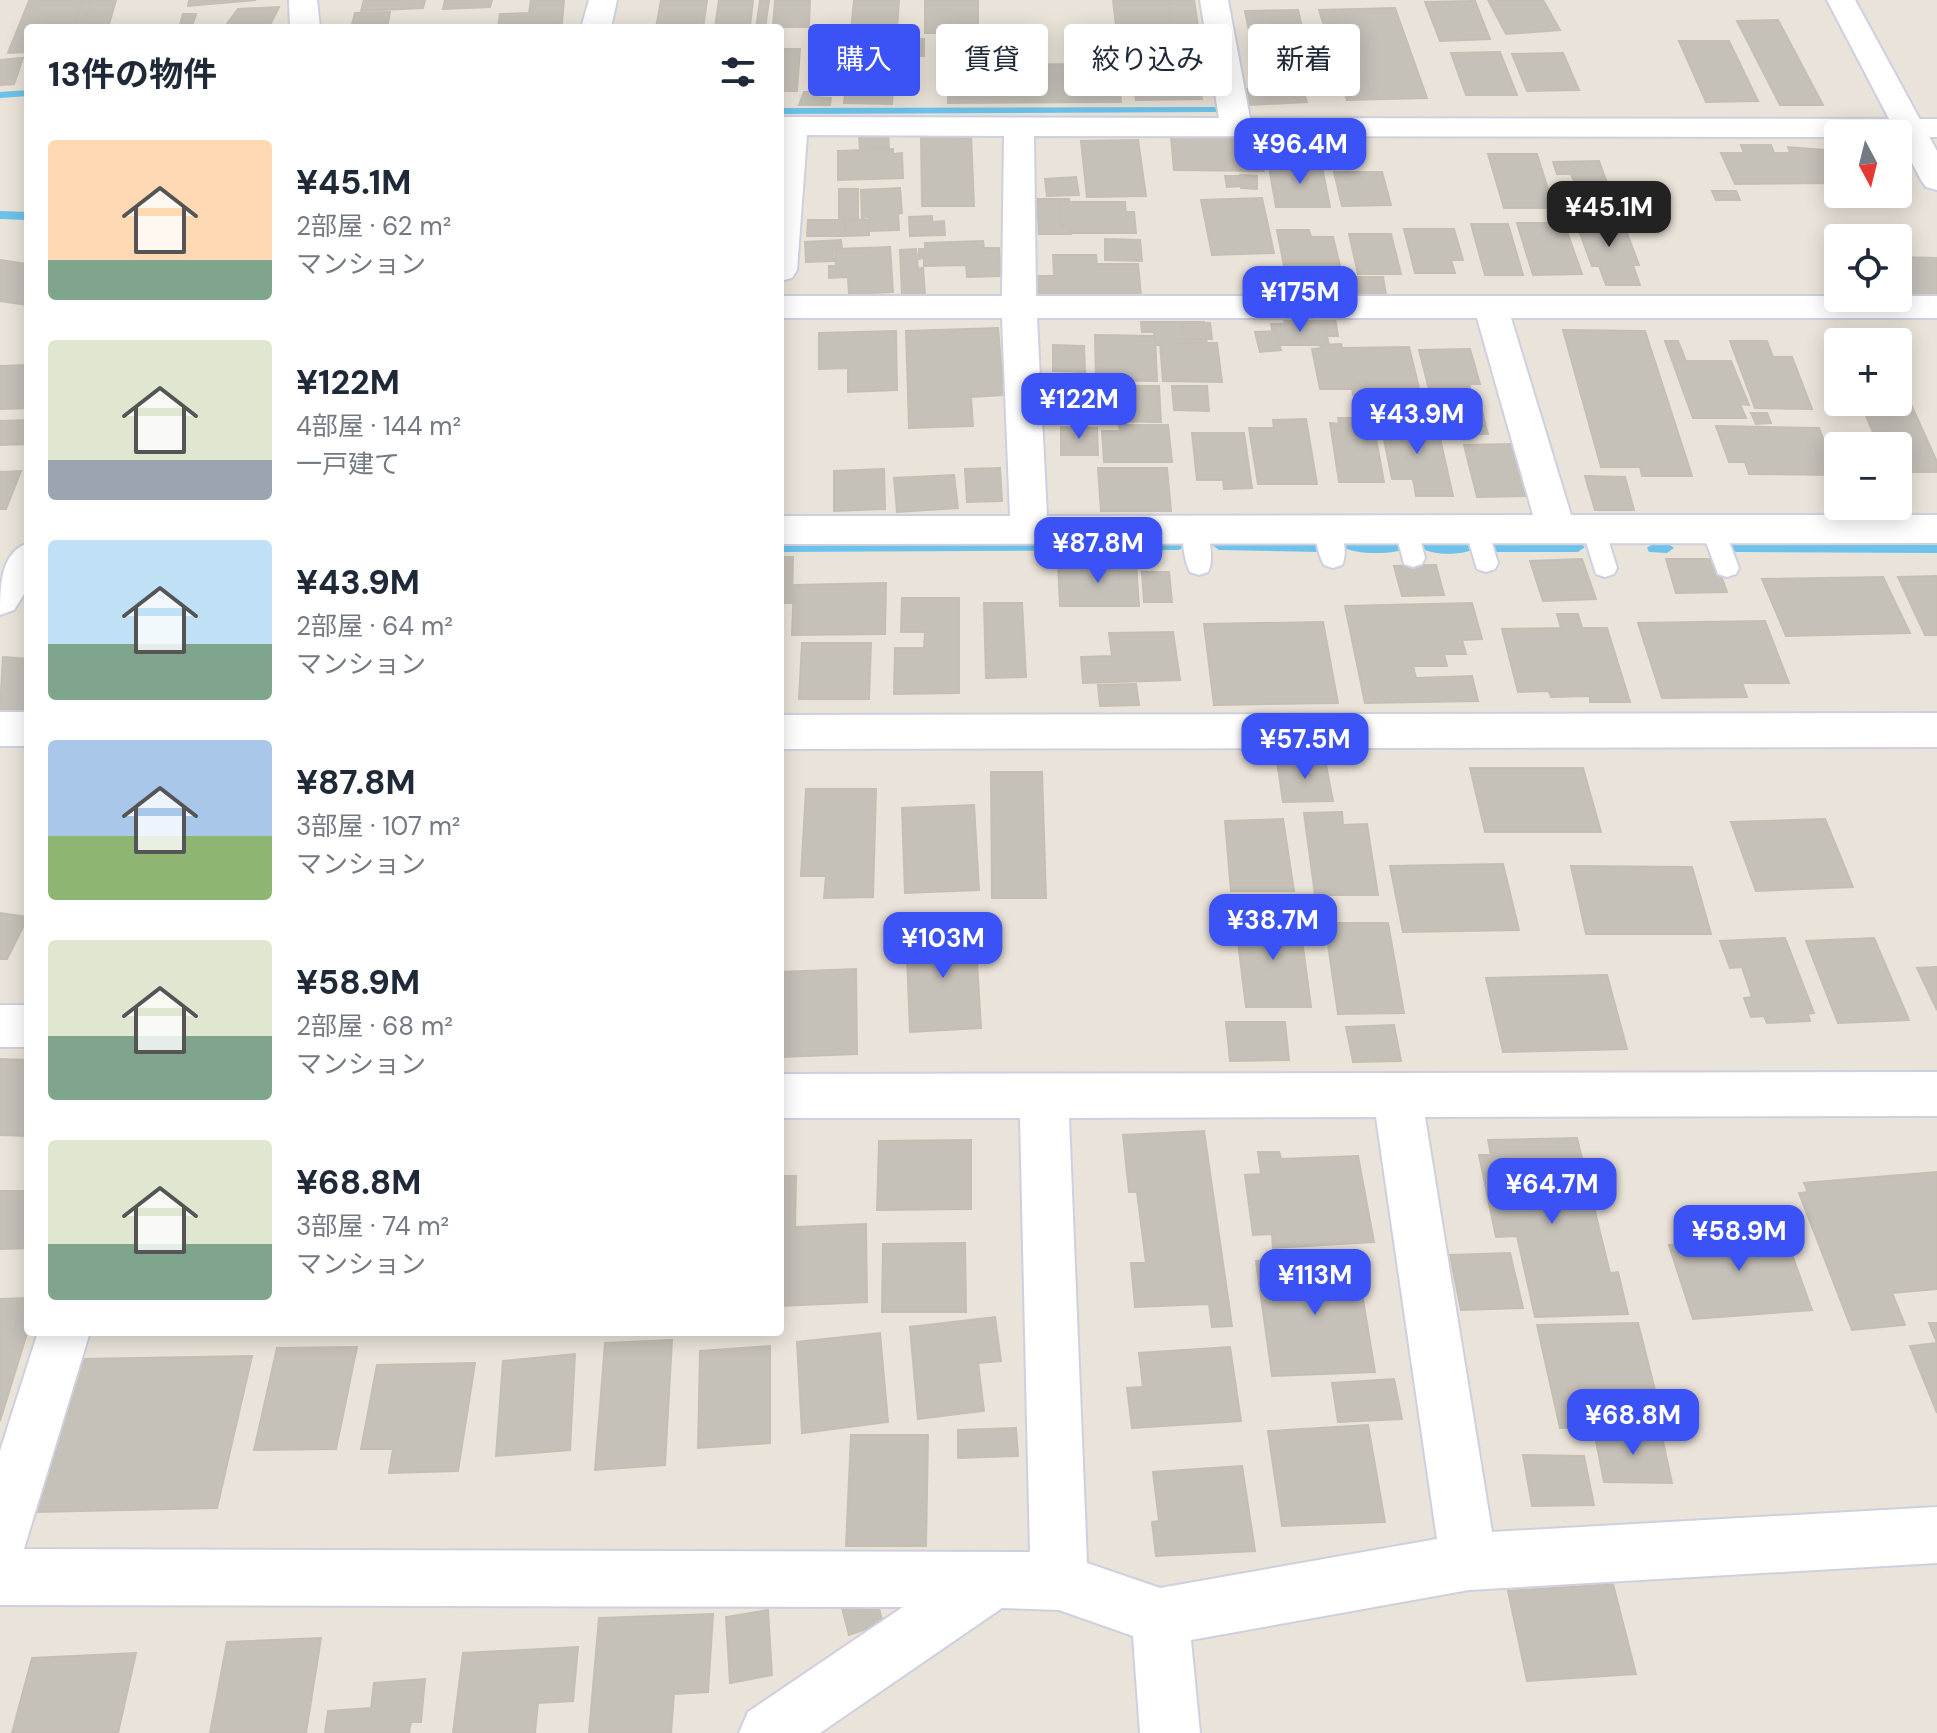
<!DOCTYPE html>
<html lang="ja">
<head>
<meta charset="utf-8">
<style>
	body { margin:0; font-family:"DM Sans","Noto Sans JP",sans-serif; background:#f2f2f3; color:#1f2937; height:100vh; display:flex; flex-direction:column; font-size:30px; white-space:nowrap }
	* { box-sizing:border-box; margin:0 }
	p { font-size:26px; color:#747a83 }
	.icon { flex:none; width:44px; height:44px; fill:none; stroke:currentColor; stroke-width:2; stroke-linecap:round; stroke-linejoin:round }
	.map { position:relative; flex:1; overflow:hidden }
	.side { position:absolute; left:24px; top:24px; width:760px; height:1312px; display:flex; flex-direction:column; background:#fff; border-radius:8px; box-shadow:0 4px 20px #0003 }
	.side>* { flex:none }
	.hud { position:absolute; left:808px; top:24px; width:760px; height:72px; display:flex; gap:16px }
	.needle { width:52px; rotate:173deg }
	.buttons { position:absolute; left:1824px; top:120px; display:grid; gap:16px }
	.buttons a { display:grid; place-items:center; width:88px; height:88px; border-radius:8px; background:#fff; box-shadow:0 4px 20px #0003; font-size:40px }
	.price { position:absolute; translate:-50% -68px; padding:0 18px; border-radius:16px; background:#3a52f6; color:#fff; font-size:26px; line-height:52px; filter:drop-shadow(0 2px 4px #0008) }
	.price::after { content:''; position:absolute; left:50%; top:48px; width:24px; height:18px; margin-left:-12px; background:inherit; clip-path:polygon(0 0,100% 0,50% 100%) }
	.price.current { background:#222; color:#fff }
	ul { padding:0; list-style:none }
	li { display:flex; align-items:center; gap:24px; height:200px; padding:0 24px }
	li span { display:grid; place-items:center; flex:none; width:224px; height:160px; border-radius:8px; color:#555 }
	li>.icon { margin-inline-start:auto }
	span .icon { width:96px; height:96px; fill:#fffc; stroke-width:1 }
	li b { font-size:34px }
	h2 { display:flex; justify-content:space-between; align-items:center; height:96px; padding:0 24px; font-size:34px }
	.pill { padding:0 28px; border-radius:8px; background:#fff; box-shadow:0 4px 20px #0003; font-size:28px; line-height:72px }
	.pill.current { background:#3a52f6; color:#fff }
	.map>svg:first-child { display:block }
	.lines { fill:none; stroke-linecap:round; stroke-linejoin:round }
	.stream { fill:#6cc2eb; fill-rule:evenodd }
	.building { fill:#c5c0b8; stroke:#c5bfb3; stroke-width:2 }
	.lane-casing { stroke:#ced0e0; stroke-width:4 }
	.street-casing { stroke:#ced0e0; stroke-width:4 }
	.secondary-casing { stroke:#ced0e0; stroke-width:4 }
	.lane { fill:#fff; fill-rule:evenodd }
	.street { fill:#fff; fill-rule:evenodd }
	.secondary { fill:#fff; fill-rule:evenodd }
</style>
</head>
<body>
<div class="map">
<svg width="1937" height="1733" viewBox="0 0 1937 1733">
	<rect width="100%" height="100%" fill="#eae3d9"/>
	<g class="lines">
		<g class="stream">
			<path d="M28 90V96L0 98V92Z"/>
			<path d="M1221 107 1223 109 1217 112 780 114V108Z"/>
			<path d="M0 211 28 212V220L0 219Z"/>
			<path d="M1179 540 1186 545 1179 550 780 552V542Z"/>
			<path d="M1219 540 1318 542 1325 547 1318 552 1219 550 1212 545Z"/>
			<path d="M1351 542H1401L1408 547C1399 555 1353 555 1344 547Z"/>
			<path d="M1427 542H1470L1477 547C1468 556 1429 556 1420 547Z"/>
			<path d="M1493 542H1578L1585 547 1578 552H1493L1486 547Z"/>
			<path d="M1736 542 1937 543V553L1736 552 1729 547Z"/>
			<path d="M1654 543H1667L1674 548 1667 553 1649 552 1647 548Z"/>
		</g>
	</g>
	<g class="building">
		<path d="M83 0H111L102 28H73Z"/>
		<path d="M84 0 73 28H28V52L8 53 29 1Z"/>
		<path d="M91 0H116L108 28H82Z"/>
		<path d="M189 0H256L188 6Z"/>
		<path d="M364 0H425L423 8 361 11Z"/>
		<path d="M445 0H492L490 7 443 9Z"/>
		<path d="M531 0H564L562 23H553L552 28H487L498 27 500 14 529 13Z"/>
		<path d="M661 0H707L703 28H656Z"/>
		<path d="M719 0H753L750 27H715Z"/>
		<path d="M775 0H810L809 27H773Z"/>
		<path d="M854 0H899L892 104 844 103Z"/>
		<rect x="925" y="0" width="53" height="33"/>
		<path d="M1113 0H1186L1191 25 1116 26Z"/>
		<path d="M1172 0H1194L1198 26H1171L1168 4H1173Z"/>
		<path d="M1488 0H1543L1560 30 1506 34Z"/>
		<path d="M760 1H769L765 28H756Z"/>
		<path d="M1475 1 1490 39 1440 41 1425 2Z"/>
		<path d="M279 7 269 27 224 28 238 9Z"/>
		<path d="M1395 8 1427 98 1347 100 1319 10Z"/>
		<path d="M1298 10 1305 41H1251L1245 11Z"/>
		<path d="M390 12 387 28H351L355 13Z"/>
		<path d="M183 14H196L192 27 179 28Z"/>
		<path d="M1778 20 1823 105H1780L1737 21Z"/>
		<path d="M1181 29 1189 55 1139 58 1132 32Z"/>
		<rect x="913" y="39" width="11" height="17"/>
		<path d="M1679 41H1729L1758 101 1706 102Z"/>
		<path d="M1303 43 1313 69 1268 71 1259 45Z"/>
		<path d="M780 49H800L797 91H780Z"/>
		<path d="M1500 52 1517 95H1466L1451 53Z"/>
		<path d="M1563 53 1579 90 1527 91 1512 54Z"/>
		<path d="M23 58 14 84 0 85V60Z"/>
		<path d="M1117 64 1121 102 948 103V65Z"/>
		<path d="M1196 71 1202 99 1136 100 1131 73Z"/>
		<path d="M1300 81 1307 102 1250 105 1245 89 1265 88 1263 83Z"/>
		<path d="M804 92H817L816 97 831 98 830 105H799Z"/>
		<path d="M888 134 889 148 860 150 859 136Z"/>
		<path d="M921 134H971L974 206H922Z"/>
		<path d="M1171 137 1260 138 1264 171 1174 170Z"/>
		<path d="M1138 140 1146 196 1087 197 1081 141Z"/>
		<path d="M1741 145H1771L1774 153H1790L1788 147 1838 151V183L1735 184 1721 153H1744Z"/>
		<path d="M893 149V154L902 153 903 178 838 180V151Z"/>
		<path d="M1488 154H1537L1554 208H1504Z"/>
		<path d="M1599 161 1616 207H1570L1561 184H1575L1571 174H1557L1553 162Z"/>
		<path d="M1293 162H1321L1330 207H1276L1269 167H1294Z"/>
		<path d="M1334 172H1382L1391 205 1342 206Z"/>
		<path d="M1240 175 1257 176V189L1241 188Z"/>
		<path d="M1225 176H1240L1242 186 1227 187Z"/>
		<path d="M1076 177 1079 195 1047 196 1045 179Z"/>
		<path d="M900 188 902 213 898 214 899 230 870 231 869 217 862 218 861 190Z"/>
		<rect x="839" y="189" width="19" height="29"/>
		<path d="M1712 191H1736L1740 200H1716Z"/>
		<path d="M1262 198 1274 253 1212 255 1201 200Z"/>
		<path d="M1037 199H1069L1071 234H1039Z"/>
		<path d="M1061 202H1125L1126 212H1134L1136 233H1072V228L1062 227Z"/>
		<path d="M932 216V222L944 221 945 235 910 236 909 217Z"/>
		<path d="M1574 217H1621L1639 265H1633L1640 285H1606L1599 266H1592Z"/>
		<path d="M846 219 868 220 869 235 846 236Z"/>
		<path d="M808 220H844V236H807Z"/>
		<path d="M1517 223H1564L1582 274 1533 275Z"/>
		<path d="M1471 224H1508L1523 275H1485Z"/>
		<path d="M1404 229H1454L1463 260H1451L1455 273H1415Z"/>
		<path d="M1277 230H1309L1311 237H1333L1341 270 1285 271Z"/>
		<path d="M1349 234H1391L1401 274H1358Z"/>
		<path d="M1105 239 1140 240 1142 261 1105 260Z"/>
		<path d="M841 240 842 248H833L834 261 806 262 805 242Z"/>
		<path d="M983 241 984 248H999L1001 276 967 277 966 265 924 266V258L919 259V249H925V243Z"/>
		<path d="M890 247 893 292 849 294 848 277 829 278V266H836L835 249Z"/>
		<path d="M916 249 918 269 923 268 925 294 902 295 900 250Z"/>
		<path d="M1053 255H1096L1097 264H1138L1141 296H1039L1038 276H1054Z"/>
		<path d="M1898 257 1937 258V297H1898Z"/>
		<path d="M0 260 28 264V305L0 301Z"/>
		<path d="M1303 276H1331L1334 295 1306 294Z"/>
		<path d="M1353 277H1383L1386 295H1356Z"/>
		<path d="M1335 318 1338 336H1287L1284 319Z"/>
		<path d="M1141 322H1204L1207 345H1155L1154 332H1142Z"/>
		<path d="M1182 323H1210L1212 339H1184Z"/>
		<path d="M1324 323 1329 345H1275L1271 324Z"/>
		<path d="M998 328 1004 395 971 397 973 426 909 428 906 331Z"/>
		<path d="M1563 330 1645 331 1692 476H1642L1640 467H1601Z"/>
		<path d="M896 331 897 390 848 392V368L819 369V333Z"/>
		<path d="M1275 331 1281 350 1260 352 1255 332Z"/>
		<path d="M1095 335 1155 336 1157 381 1096 380Z"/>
		<path d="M1665 341H1678L1686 361H1731L1749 405 1740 404 1746 418H1693Z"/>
		<path d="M1730 341H1767L1773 357H1792L1812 409 1755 408Z"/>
		<path d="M1160 343H1217L1222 382 1163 381Z"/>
		<path d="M1341 344 1342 348 1409 347 1419 388H1410L1412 394 1353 395 1352 389H1320L1312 349 1321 348 1320 345Z"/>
		<path d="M1053 345 1084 346 1085 372 1053 371Z"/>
		<path d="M1470 349 1480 384H1469L1474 401H1432L1419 350Z"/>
		<path d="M28 365V408L0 409V366Z"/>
		<path d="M1085 386H1159L1161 422 1086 421Z"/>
		<path d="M1172 386H1207L1209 411 1174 410Z"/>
		<path d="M1898 391H1905L1937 462V472H1898V446H1879L1860 402H1898Z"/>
		<path d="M1443 408H1481L1488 434H1449Z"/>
		<path d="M1751 413H1767L1771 423 1756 424Z"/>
		<path d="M1338 418H1365V422H1373L1384 482H1339L1330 423 1339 424Z"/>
		<path d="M1306 419 1317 484H1258L1249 428H1274L1273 420Z"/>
		<path d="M28 420V444L0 445V421Z"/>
		<path d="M1380 420H1436L1453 496H1416L1413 479H1392Z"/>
		<path d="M1119 425H1168L1172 462H1104L1102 431H1120Z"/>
		<path d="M1716 426 1819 428 1837 475 1749 474 1745 462H1729Z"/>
		<path d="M1061 427 1097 428 1098 455H1061Z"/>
		<path d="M1192 433H1244L1252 488 1224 489 1223 480H1197Z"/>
		<path d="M1513 444 1528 496 1477 497 1464 445Z"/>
		<path d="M1000 468 1002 501 967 502 965 469Z"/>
		<path d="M1098 468H1167L1171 511H1101Z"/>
		<path d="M884 469 885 509 834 511V471Z"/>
		<path d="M21 471 6 509H0V472Z"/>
		<path d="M954 475 958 508 897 512 894 478Z"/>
		<path d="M1585 476 1625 477 1634 510H1595Z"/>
		<path d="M1850 506H1883L1886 515 1853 514Z"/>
		<path d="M780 557H793L792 603H780Z"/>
		<path d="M1582 559 1596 599 1543 601 1530 561Z"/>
		<path d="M1666 559H1715L1727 592 1676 593Z"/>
		<path d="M1136 563 1139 606H1060L1058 564Z"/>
		<path d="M1436 565 1444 595 1402 596 1394 566Z"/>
		<path d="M1142 572H1169L1172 602H1144Z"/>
		<path d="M1937 576V635H1925L1898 577Z"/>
		<path d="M1883 577 1910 633 1786 636 1762 579Z"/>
		<path d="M886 583 885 634 792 635 794 585Z"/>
		<path d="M902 598H959V693L894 694 895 648H924L925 632H901Z"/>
		<path d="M984 603H1022L1026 677 986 678Z"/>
		<path d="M1472 603 1482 639 1462 640 1466 654H1444L1447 666H1413L1416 678 1472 676 1478 701 1365 703 1345 606Z"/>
		<path d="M1557 614H1578L1582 628H1607L1630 702H1590V696L1551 697 1549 691 1518 692 1502 629 1561 628Z"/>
		<path d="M1765 621 1789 683H1742L1747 697 1662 698 1638 623Z"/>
		<path d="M1323 622 1338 703 1214 705 1204 624Z"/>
		<path d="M1173 632 1180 680 1083 683 1081 657 1112 656 1109 633Z"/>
		<path d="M802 643H871L869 699H799Z"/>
		<path d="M3 657 28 659V711L0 709Z"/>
		<path d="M1136 684 1139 705 1100 706 1098 685Z"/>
		<path d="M1325 760 1333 801 1283 802 1277 761Z"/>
		<path d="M1470 768H1583L1601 832H1485Z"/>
		<path d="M991 772H1042L1046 898H992Z"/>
		<path d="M806 789H876L873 897 824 898 826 876H801Z"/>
		<path d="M974 805 979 890 905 893 902 808Z"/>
		<path d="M1342 812 1343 825 1367 824 1378 895H1315L1304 813Z"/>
		<path d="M1283 819 1294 891H1231L1225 821Z"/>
		<path d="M1825 819 1853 887 1756 891 1731 822Z"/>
		<path d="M1503 864 1519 930 1403 932 1390 866Z"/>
		<path d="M1571 866 1692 867 1711 934H1586Z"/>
		<path d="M0 913 28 917 7 959H0Z"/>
		<path d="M1235 917H1299L1311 1007H1246Z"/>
		<path d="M1325 923H1388L1404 1013 1338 1014Z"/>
		<path d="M975 928 981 1028 910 1032 906 931Z"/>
		<path d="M1785 938 1814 1013 1808 1014 1810 1021 1767 1023 1764 1016 1751 1017 1744 998 1752 997 1742 967 1730 968 1720 941Z"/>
		<path d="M1874 938 1909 1020 1838 1023 1806 941Z"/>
		<path d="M1937 967V1010L1917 968Z"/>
		<path d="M856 969 857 1054 780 1057V972Z"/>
		<path d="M1607 975 1627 1049 1503 1052 1486 978Z"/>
		<path d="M1226 1022H1285L1289 1060 1230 1061Z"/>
		<path d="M1394 1025 1401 1061 1353 1062 1346 1027Z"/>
		<path d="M0 1059 28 1060V1136L0 1135Z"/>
		<path d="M1204 1131 1232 1326 1212 1327 1209 1304 1135 1307 1131 1263H1146L1137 1192H1129L1123 1135Z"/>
		<path d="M1577 1138 1610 1273 1618 1272 1628 1314 1535 1317 1517 1236 1496 1237 1479 1155H1491L1488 1140Z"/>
		<path d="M971 1140V1209L877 1210 879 1141Z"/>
		<path d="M1258 1152H1279L1281 1159 1358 1156 1374 1242 1273 1248 1272 1234 1253 1235 1245 1175 1261 1174Z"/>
		<path d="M1937 1172V1289L1892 1293 1905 1325 1852 1330 1799 1193 1808 1192 1804 1183Z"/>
		<path d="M780 1176H796L795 1227 866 1224 867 1302 780 1306Z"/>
		<path d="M0 1191H28V1248L0 1249Z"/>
		<path d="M1711 1225 1713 1234 1782 1227 1812 1310 1693 1319 1669 1245 1692 1243 1686 1227Z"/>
		<path d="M965 1243 966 1312H882L883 1244Z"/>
		<path d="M1510 1253 1523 1308 1461 1310 1450 1255Z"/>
		<path d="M1356 1257 1375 1372 1272 1376 1256 1261Z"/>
		<path d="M28 1298V1330L0 1421V1299Z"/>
		<path d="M995 1317 1001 1361 978 1363 984 1411 918 1419 910 1327Z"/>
		<path d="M1638 1323 1664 1426 1560 1428 1537 1325Z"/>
		<path d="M1929 1323H1937V1413L1910 1346 1937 1343Z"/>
		<path d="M880 1333 888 1422 802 1433 797 1342Z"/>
		<path d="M672 1340 665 1465 595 1470 605 1343Z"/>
		<path d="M770 1346V1443L698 1448 700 1351Z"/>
		<path d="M357 1347 336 1449 254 1450 277 1348Z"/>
		<path d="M1230 1347 1241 1421 1132 1428 1127 1388 1143 1387 1139 1353Z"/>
		<path d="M575 1354 570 1450 496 1456 503 1361Z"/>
		<path d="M252 1356 217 1508 37 1512 80 1359Z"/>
		<path d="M475 1363 458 1471 389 1473 393 1449H361L377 1365Z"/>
		<path d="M1394 1379 1402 1419 1338 1422 1332 1383Z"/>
		<path d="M1368 1425 1385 1522 1282 1526 1268 1431Z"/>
		<path d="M1016 1428 1018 1456 958 1458V1430Z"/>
		<path d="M1594 1431 1661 1432 1672 1483 1604 1482Z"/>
		<path d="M851 1435H928L926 1546H846Z"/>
		<path d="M1523 1455 1584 1456 1594 1505 1532 1506Z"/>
		<path d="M1242 1466 1255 1551 1156 1556 1152 1522 1159 1521 1153 1472Z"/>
		<path d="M1613 1584 1636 1674 1527 1681 1508 1591Z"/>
		<path d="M875 1595 883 1623 849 1635 842 1608Z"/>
		<path d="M768 1610 772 1675 730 1683 726 1617Z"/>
		<path d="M713 1614 708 1692 674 1694 671 1733H589L599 1618Z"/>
		<path d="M321 1638 306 1733H210L227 1642Z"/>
		<path d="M578 1647 573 1701 538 1703 535 1733H453L463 1653Z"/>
		<path d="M136 1653 118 1733H12L32 1658Z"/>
		<path d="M425 1679 421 1722H411L409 1733H325L328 1711 371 1708 374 1683Z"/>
	</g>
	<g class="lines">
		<g class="lane-casing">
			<g id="lane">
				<path d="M1195 520 1204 523C1210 535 1214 561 1208 572L1199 575 1190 572C1184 561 1180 535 1186 523Z"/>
				<path d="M1328 520 1337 523C1343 534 1348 554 1342 565L1333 568 1324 565C1318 555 1313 534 1319 523Z"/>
				<path d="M1407 520 1416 523 1425 558 1422 564 1413 567 1404 564 1395 529 1398 523Z"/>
				<path d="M1477 520 1486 523 1498 563 1495 569 1486 572 1477 569 1465 529 1468 523Z"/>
				<path d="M1594 520 1603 523 1617 568 1614 574 1605 577 1596 574 1582 529 1585 523Z"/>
				<path d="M1713 520 1722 523 1739 568 1736 574 1727 577 1718 574 1701 529 1704 523Z"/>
			</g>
		</g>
		<g class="street-casing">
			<g id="street">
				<path d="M589 0H617L611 28H581Z"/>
				<path d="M1200 0H1228L1250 118 1937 119V137H1898V134H1838V137L1034 136 1036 296H1937V318H1511L1571 515H1937V543L780 544V516H1010L1002 318H780V296H1002L1004 136 807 135 797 270 792 278 780 281V117L1219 118ZM1037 318H1477L1533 515 1047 516Z"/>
				<rect x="0" y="712" width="28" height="34"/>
				<path d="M1937 713V747L780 749V715Z"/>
				<rect x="0" y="1005" width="28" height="42"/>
				<path d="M1937 1072V1116L1425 1117 1492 1532 1937 1507V1563L1469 1590 1191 1640 1200 1733H1140L1133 1636 1059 1610 1002 1608 820 1733H739L748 1712 903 1607 0 1605V1451L38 1332H90L24 1549 1030 1552 1020 1118H780V1074ZM1376 1117 1437 1539 1160 1588 1087 1563 1069 1118Z"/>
			</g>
		</g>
		<g class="secondary-casing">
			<g id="secondary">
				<path d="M289 0H317L320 28H290Z"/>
				<path d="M1827 0H1855L1937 151V190L1926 187 1921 180Z"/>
				<path d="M28 543V588L14 610 0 615C0 586 0 553 28 543Z"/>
			</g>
		</g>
		<use href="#lane" class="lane"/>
		<use href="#street" class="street"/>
		<use href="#secondary" class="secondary"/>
	</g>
</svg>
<div class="buttons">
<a><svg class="needle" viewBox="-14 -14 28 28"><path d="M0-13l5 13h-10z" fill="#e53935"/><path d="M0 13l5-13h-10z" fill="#747a83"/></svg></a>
<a><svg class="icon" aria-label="locate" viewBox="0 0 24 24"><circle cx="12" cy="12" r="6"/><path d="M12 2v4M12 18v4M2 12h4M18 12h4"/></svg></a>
<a>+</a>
<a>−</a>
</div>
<b class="price" style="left:1300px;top:186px">¥96.4M</b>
<b class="price current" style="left:1609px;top:249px">¥45.1M</b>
<b class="price" style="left:1300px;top:334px">¥175M</b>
<b class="price" style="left:1079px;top:441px">¥122M</b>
<b class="price" style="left:1417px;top:456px">¥43.9M</b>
<b class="price" style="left:1098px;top:585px">¥87.8M</b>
<b class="price" style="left:1305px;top:781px">¥57.5M</b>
<b class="price" style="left:1273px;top:962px">¥38.7M</b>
<b class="price" style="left:943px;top:980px">¥103M</b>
<b class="price" style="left:1552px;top:1226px">¥64.7M</b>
<b class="price" style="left:1739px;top:1273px">¥58.9M</b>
<b class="price" style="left:1315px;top:1317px">¥113M</b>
<b class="price" style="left:1633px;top:1457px">¥68.8M</b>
<div class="hud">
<a class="pill current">購入</a>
<a class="pill">賃貸</a>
<a class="pill">絞り込み</a>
<a class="pill">新着</a>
</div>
<section class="side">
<h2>13件の物件<svg class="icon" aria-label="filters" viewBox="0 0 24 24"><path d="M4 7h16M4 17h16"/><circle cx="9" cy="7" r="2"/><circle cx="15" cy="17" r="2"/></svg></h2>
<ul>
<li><span style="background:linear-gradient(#ffd9b3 75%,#7fa58c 0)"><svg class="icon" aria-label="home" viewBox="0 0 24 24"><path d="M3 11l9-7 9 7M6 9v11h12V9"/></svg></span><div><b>¥45.1M</b><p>2部屋 · 62 m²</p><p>マンション</p></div></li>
<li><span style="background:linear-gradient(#dfe7d0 75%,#9aa5b1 0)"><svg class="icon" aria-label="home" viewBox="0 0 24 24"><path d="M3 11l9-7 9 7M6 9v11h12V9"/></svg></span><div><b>¥122M</b><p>4部屋 · 144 m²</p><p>一戸建て</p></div></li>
<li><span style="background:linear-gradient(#bfe0f5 65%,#7fa58c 0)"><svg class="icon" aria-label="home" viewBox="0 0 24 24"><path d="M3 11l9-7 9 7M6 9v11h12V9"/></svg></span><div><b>¥43.9M</b><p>2部屋 · 64 m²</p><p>マンション</p></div></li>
<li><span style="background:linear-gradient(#a9c7e8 60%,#8fb573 0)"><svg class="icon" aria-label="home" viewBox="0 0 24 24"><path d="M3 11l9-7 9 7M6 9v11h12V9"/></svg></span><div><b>¥87.8M</b><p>3部屋 · 107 m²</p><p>マンション</p></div></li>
<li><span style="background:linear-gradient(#dfe7d0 60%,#7fa58c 0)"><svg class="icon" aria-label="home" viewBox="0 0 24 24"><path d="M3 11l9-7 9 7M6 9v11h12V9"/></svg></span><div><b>¥58.9M</b><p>2部屋 · 68 m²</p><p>マンション</p></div></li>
<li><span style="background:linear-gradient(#dfe7d0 65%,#7fa58c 0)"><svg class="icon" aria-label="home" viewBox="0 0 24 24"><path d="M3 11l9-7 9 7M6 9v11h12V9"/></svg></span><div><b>¥68.8M</b><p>3部屋 · 74 m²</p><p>マンション</p></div></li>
</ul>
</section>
</div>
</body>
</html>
